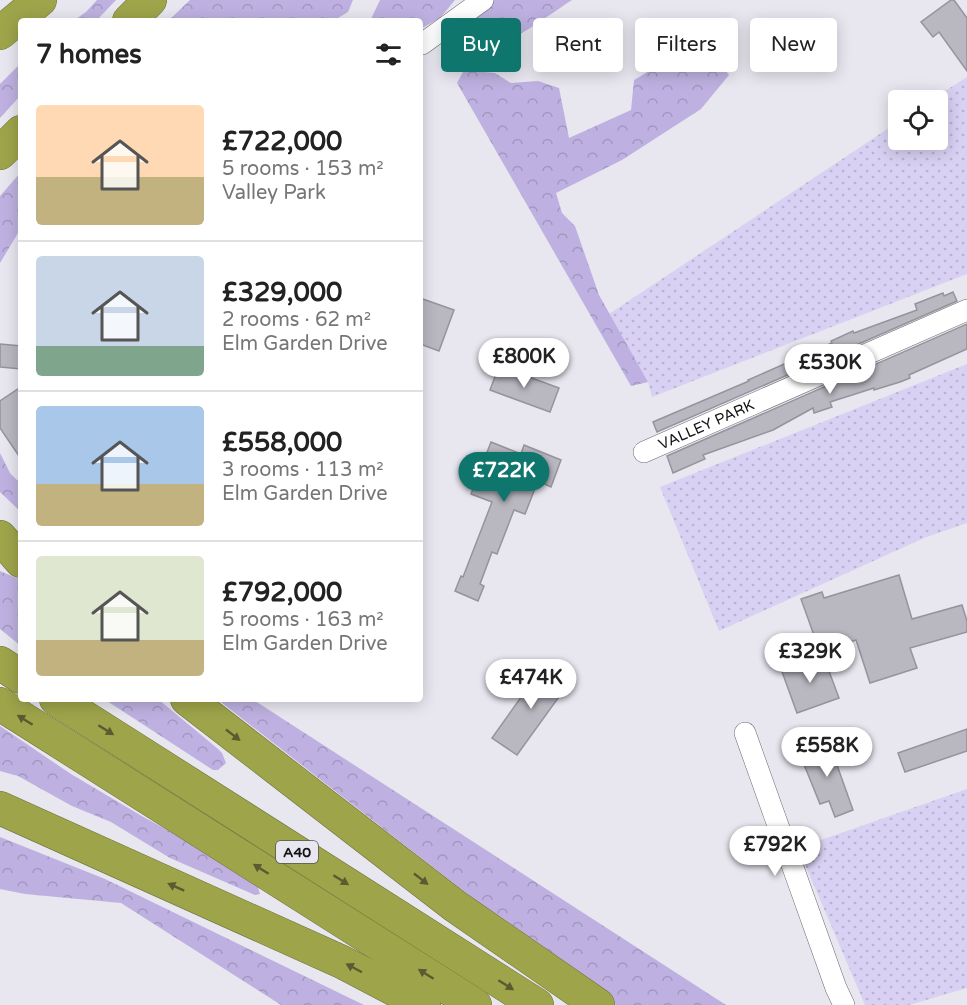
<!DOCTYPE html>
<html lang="en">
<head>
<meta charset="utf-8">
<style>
	body { margin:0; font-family:"Varela Round",sans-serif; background:#f6f6f6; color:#222; height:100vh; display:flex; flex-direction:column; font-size:22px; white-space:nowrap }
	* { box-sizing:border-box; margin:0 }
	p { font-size:20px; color:#767676 }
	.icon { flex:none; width:33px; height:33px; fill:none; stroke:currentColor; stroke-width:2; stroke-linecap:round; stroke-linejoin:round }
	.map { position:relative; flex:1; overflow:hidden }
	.details { position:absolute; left:18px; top:18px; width:405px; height:684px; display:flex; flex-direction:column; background:#fff; border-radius:6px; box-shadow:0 3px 15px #0003 }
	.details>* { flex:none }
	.banner { position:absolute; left:441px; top:18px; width:435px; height:54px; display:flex; gap:12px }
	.fabs { position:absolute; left:888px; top:90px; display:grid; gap:12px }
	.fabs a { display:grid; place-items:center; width:60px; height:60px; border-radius:6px; background:#fff; box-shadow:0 3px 15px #0003; font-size:30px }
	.price { position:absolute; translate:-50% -51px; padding:0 14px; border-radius:21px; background:#fff; color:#222; font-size:20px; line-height:39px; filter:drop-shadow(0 2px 3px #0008) }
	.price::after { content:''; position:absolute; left:50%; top:36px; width:18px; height:14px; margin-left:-9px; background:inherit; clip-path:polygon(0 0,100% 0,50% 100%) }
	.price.active { background:#0f766e; color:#fff }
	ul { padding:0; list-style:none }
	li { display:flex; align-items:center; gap:18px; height:150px; padding:0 18px }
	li+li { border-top:2px solid #e0e0e0 }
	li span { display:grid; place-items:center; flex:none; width:168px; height:120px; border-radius:6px; color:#555 }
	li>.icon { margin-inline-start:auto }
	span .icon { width:72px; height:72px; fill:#fffc; stroke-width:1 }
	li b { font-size:26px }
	h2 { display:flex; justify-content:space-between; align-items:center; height:72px; padding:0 18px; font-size:26px }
	.chip { padding:0 21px; border-radius:6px; background:#fff; box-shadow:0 3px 15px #0003; font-size:21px; line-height:54px }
	.chip.active { background:#0f766e; color:#fff }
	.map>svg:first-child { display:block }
	.grass { fill:url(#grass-dots) }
	.forest { fill:url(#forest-crowns) }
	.building { fill:#b9b7c0; stroke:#95939c; stroke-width:1.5 }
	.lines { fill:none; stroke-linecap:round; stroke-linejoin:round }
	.street-casing { stroke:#6c6a72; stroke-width:22 }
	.highway-casing { stroke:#6d7138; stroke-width:34 }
	.street { stroke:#fff; stroke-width:21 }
	.highway { stroke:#9ea44a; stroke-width:33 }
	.oneway { fill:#585c30 }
	.labels { text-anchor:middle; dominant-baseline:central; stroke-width:4.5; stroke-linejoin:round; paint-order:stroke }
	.shield { fill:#e8e6ef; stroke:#535257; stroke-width:1.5 }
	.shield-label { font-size:14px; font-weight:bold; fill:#131316 }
	.street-label { font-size:15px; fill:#131316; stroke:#e8e6ef }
</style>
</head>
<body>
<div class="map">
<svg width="967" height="1005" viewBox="0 0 967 1005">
	<defs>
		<pattern id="grass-dots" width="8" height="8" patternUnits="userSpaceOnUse" patternTransform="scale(1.5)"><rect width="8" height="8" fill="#d9d1f3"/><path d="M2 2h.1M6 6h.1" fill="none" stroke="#b9b3d0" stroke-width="1.8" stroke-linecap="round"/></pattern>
		<pattern id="forest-crowns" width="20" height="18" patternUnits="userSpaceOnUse" patternTransform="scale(1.5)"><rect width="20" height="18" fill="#beb1e1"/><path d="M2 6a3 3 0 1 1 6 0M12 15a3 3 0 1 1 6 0" fill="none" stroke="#a297c0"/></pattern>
	</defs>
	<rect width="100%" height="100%" fill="#e8e6ef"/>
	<g class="grass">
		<path d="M967 77V274L652 397 648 382 609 314 898 122V140H938V100H931Z"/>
		<path d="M967 364V523L924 538 719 631 660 487Z"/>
		<path d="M967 789V988L909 1005H865L798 848Z"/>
	</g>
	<g class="forest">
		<path d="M97 0H116L96 21H73L86 12Z"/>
		<path d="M190 0H353L348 12 333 21H168Z"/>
		<path d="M380 0H455L440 18 420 29V21H370Z"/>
		<path d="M490 0H572C540 21 500 52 462 58L449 48 469 14Z"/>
		<path d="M705 43 729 75 701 109 622 160 556 193 562 213 575 226 599 295 648 382 631 386 457 83 464 70 495 73 511 83 538 81 559 88 569 138 631 110 634 80 678 54Z"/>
		<path d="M21 63V95L0 118V84Z"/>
		<path d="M21 172V228L0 263V196Z"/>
		<path d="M0 453 10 473 21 484V512L0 492Z"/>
		<path d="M0 571 21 580V646L0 629Z"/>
		<path d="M104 699H158L218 749 222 753 226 763 218 770H213Z"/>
		<path d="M217 699H252L726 1005H616L570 974Z"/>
		<path d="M0 726 71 774 140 815 246 873 257 884 260 894 255 895 170 858 111 822 72 806 18 776 0 771Z"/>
		<path d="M0 837 105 879 364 1005H281L121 903 25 894 0 889Z"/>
	</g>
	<g class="building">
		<path d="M951 0H954L967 18V71L939 32 933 37 921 22Z"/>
		<path d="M953 292 957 301 657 432 653 422 749 381 748 380 832 343 831 341 853 331 854 333 917 310 915 304 943 293 944 296Z"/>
		<path d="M420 298 454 310 439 351 420 344Z"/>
		<path d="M967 324V349L909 375 910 378 900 382 874 390V388L830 402 832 407 814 413 813 408 773 430 703 455 705 459 673 473 667 456Z"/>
		<path d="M0 344 21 346V369L0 367Z"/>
		<path d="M499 366 559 388 550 412 490 390Z"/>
		<path d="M21 387V459L0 428V401Z"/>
		<path d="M491 442 521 454 524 445 561 460 551 487 538 481 525 514 514 510 497 554 492 552 480 584 484 586 478 601 455 591 461 576 463 577 492 502 471 494Z"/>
		<path d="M899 575 912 619 962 605 967 621V632L910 648 917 668 870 683 856 640 820 652 801 599 822 592 824 598Z"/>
		<path d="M823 655 839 698 797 713 781 669Z"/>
		<path d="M544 665 569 683 517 755 492 738Z"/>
		<path d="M967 729V751L905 772 898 753Z"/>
		<path d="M827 737 853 810 835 817 829 801 820 804 803 762 813 758 808 744Z"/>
	</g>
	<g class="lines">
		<g class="street-casing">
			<g id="street">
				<path d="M422 44 483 0"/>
				<path id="s1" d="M644 452 967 310"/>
				<path d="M745 733 836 988 844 1005"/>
			</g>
		</g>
		<g class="highway-casing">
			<g id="highway">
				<path d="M129 21 150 0"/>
				<path d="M0 33 40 0"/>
				<path d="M0 153 21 132"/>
				<path d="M0 537 21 561"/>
				<path d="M0 663 21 677"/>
				<path d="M56 699 537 1005"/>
				<path d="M187 699 455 906 598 1005"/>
				<path d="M0 704 475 1005"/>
				<path d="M0 808 342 962 424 1005"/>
			</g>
		</g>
		<use href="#street" class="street"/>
		<use href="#highway" class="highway"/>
	</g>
	<defs><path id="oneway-solid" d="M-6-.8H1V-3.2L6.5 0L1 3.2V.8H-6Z" transform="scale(1.5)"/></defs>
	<g class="oneway">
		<use href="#oneway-solid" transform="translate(25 720) rotate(-148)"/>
		<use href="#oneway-solid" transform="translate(106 730) rotate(32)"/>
		<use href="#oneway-solid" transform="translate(233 735) rotate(38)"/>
		<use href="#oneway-solid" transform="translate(261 869) rotate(-148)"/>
		<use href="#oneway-solid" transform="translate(421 879) rotate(38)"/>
		<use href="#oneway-solid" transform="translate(341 880) rotate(32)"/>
		<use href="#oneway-solid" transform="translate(176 887) rotate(-156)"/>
		<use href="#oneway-solid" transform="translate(354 968) rotate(-152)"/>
		<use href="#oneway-solid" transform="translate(426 974) rotate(-148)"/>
		<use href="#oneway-solid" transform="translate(506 985) rotate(32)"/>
	</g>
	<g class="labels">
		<rect class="shield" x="276" y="841" width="42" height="22" rx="4.5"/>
		<g class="shield-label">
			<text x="297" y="852">A40</text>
		</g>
		<g class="street-label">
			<text stroke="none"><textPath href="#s1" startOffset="68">VALLEY PARK</textPath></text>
		</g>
	</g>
</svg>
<div class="fabs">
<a><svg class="icon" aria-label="locate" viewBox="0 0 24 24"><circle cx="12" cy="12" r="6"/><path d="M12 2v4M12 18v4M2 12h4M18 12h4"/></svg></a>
</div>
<b class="price" style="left:524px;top:389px">£800K</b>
<b class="price" style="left:830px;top:395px">£530K</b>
<b class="price active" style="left:504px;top:503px">£722K</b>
<b class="price" style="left:810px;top:684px">£329K</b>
<b class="price" style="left:531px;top:710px">£474K</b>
<b class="price" style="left:827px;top:778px">£558K</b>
<b class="price" style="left:775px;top:877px">£792K</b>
<div class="banner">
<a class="chip active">Buy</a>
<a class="chip">Rent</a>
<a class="chip">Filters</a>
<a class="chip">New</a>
</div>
<section class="details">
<h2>7 homes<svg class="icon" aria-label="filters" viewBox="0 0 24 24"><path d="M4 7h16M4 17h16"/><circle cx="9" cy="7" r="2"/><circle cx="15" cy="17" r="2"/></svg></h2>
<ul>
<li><span style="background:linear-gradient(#ffd9b3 60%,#c2b280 0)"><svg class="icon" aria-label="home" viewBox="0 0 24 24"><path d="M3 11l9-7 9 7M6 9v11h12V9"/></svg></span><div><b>£722,000</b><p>5 rooms · 153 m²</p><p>Valley Park</p></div></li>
<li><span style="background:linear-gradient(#c9d6e8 75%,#7fa58c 0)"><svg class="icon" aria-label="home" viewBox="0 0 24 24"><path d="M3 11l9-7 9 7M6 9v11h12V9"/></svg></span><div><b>£329,000</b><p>2 rooms · 62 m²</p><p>Elm Garden Drive</p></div></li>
<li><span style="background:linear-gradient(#a9c7e8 65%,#c2b280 0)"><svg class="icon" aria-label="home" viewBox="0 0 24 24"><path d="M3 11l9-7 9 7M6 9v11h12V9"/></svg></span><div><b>£558,000</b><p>3 rooms · 113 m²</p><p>Elm Garden Drive</p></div></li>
<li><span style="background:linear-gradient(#dfe7d0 70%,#c2b280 0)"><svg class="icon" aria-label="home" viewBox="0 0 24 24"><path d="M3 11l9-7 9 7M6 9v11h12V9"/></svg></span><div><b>£792,000</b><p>5 rooms · 163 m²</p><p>Elm Garden Drive</p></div></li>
</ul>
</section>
</div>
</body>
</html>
